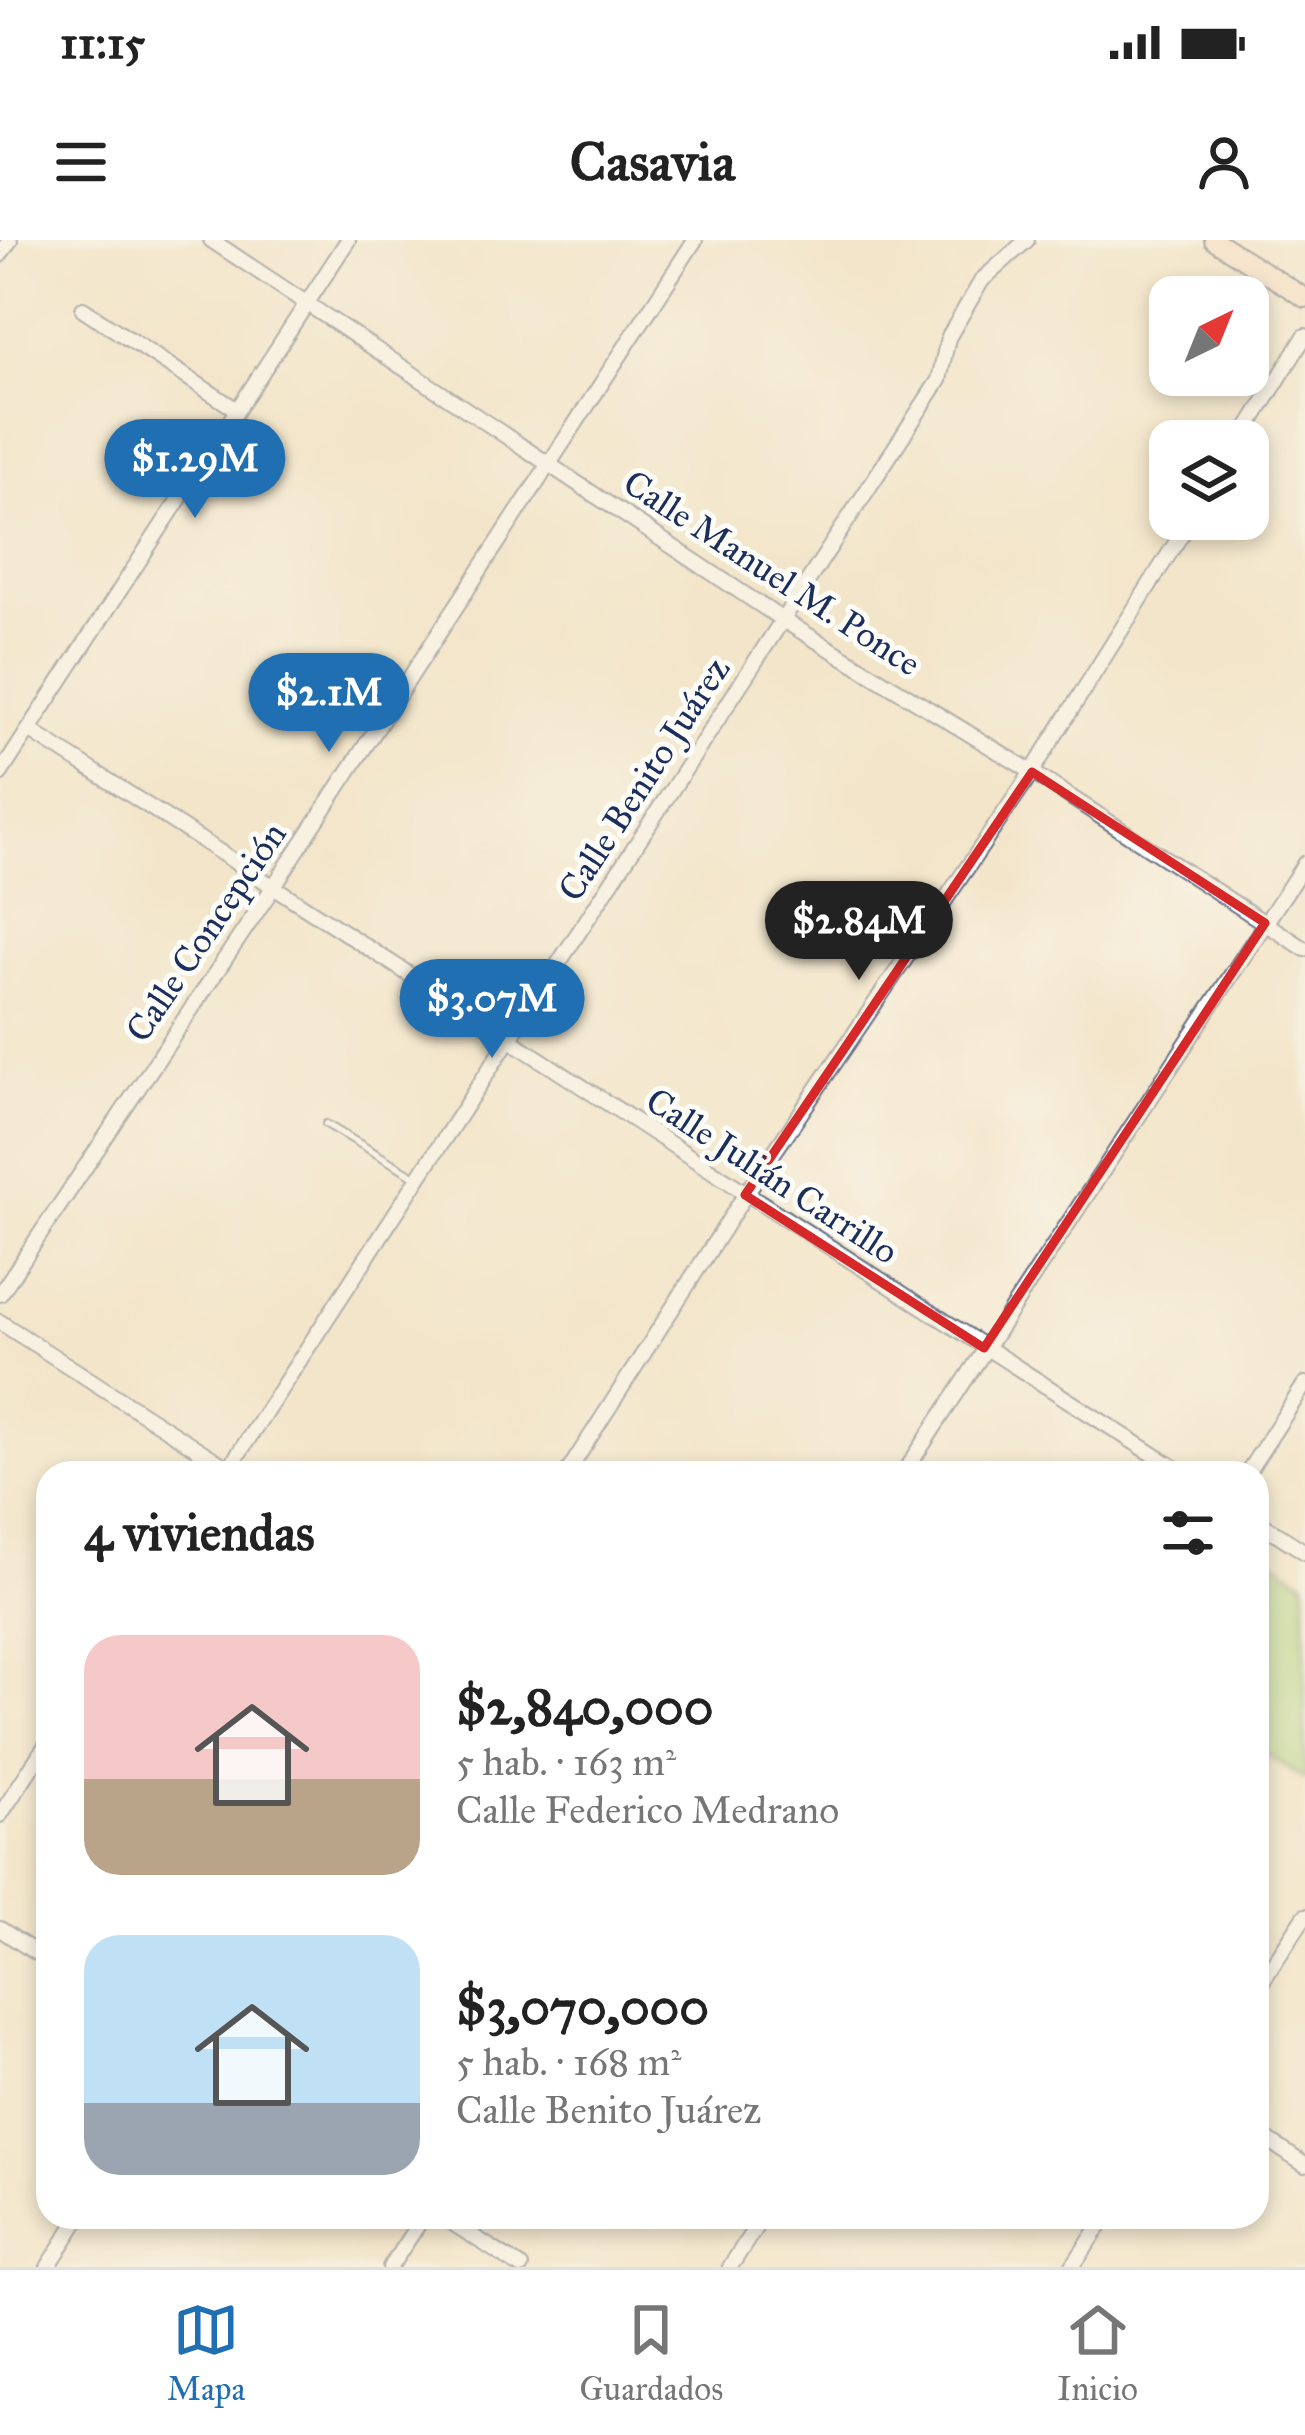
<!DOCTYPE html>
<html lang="es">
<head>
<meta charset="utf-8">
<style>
	body { margin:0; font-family:"IM FELL Great Primer",serif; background:#f6f6f6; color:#222; height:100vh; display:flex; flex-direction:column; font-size:45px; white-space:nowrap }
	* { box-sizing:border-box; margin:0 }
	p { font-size:39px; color:#767676 }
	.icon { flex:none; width:66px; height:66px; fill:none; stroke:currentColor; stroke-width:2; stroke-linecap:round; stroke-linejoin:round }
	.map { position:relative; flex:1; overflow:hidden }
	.drawer { position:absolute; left:36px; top:1221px; width:1233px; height:768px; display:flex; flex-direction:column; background:#fff; border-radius:36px; box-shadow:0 6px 18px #0003 }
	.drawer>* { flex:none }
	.needle { width:78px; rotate:43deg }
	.tools { position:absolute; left:1149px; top:36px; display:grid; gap:24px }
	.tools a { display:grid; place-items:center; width:120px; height:120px; border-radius:24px; background:#fff; box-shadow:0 6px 18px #0003; font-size:60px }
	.price { position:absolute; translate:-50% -102px; padding:0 27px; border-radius:42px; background:#1f6fb2; color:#fff; font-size:39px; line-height:78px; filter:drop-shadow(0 3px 6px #0008) }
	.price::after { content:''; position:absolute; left:50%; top:72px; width:36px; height:27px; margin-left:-18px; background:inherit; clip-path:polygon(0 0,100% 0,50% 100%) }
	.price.active { background:#222; color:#fff }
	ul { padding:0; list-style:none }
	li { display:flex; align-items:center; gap:36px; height:300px; padding:0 48px }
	li span { display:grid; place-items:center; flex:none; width:336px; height:240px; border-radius:36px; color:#555 }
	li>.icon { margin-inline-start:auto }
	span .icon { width:144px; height:144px; fill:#fffc; stroke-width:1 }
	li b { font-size:51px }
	h2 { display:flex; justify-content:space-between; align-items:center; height:144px; padding:0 48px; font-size:51px }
	.status { display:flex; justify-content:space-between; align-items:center; height:84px; padding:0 60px; background:#fff; direction:ltr }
	.status svg { height:33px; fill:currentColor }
	header { display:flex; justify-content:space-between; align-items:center; height:156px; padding:0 48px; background:#fff; font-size:54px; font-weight:800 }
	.tab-bar { display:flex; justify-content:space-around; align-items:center; height:168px; border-top:3px solid #e0e0e0; background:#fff; font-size:33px; color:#767676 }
	.tab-bar a { display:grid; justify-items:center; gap:6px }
	.tab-bar .active { color:#1f6fb2 }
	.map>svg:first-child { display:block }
	.green { fill:#a8d582; stroke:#628270; stroke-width:3 }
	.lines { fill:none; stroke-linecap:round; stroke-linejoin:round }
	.lane-casing { stroke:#676f84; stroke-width:10 }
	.street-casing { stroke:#676f84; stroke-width:18 }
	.secondary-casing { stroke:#676f84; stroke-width:22 }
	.lane { stroke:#fff; stroke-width:6 }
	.street { stroke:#fff; stroke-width:14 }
	.secondary { stroke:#fbe5cf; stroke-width:18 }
	.marked { fill:none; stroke:#d62828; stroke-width:9; stroke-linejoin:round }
	.labels { text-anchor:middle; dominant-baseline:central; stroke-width:10; stroke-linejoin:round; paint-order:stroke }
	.street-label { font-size:36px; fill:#1b2f5e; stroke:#fdfcf7 }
</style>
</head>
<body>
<div class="status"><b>11:15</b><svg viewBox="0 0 49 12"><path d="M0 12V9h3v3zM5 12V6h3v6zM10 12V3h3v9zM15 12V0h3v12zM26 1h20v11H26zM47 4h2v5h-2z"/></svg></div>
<header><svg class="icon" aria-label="menu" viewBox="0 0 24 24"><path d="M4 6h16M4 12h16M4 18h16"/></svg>Casavia<svg class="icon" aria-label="person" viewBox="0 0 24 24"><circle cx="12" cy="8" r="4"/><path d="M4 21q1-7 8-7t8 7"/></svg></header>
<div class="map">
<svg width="1305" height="2027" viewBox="0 0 1305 2027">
	<rect width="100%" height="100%" fill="#fdfcf7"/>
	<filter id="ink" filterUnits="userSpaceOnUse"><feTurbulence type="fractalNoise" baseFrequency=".00833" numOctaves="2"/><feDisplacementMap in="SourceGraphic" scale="24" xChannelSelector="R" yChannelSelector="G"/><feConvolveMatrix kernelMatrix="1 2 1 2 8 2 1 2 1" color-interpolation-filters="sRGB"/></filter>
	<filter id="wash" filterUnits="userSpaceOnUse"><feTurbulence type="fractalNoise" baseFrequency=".004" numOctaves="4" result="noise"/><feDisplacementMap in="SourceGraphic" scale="48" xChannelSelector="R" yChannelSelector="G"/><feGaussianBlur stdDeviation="2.7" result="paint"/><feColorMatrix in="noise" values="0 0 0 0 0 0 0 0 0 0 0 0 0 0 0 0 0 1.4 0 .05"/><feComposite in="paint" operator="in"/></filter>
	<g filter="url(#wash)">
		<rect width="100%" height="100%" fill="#f3e5ca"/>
		<path class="green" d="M1257 1310 1305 1341V1539L1257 1508Z"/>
	</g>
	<g filter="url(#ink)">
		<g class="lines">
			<g class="lane-casing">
				<path id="lane" d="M326 884 416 937"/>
			</g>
			<g class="street-casing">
				<g id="street">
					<path d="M211 0 783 380 1032 532 1305 709"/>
					<path d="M0 15 10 0"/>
					<path d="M83 69 237 170"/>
					<path d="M1240 201 1305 96"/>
					<path d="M29 490C415 735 796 989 1183 1233"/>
					<path d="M0 534 348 0"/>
					<path d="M0 1054 274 646 695 0"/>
					<path d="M0 1082 235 1233"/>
					<path d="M226 1233 939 140 948 98 982 40 1027 0"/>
					<path d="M567 1233 745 955 1032 532 1191 279"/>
					<path d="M904 1233 1305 623"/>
					<path d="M1247 1233 1305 1144"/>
					<path d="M1257 1281 1305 1312"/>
					<path d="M0 1575 48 1502"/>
					<path d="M0 1689 48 1721"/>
					<path d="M1257 1749 1305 1676"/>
					<path d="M1257 1893 1305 1925"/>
					<path d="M443 1977 521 2027"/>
					<path d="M48 2027 80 1977"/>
					<path d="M390 2027 423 1977"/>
					<path d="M730 2027 762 1977"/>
					<path d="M1072 2027 1106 1977"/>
				</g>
			</g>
			<g class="secondary-casing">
				<path id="secondary" d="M1214 0 1305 58"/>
			</g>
			<use href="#lane" class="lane"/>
			<use href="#street" class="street"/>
			<use href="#secondary" class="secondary"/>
		</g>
	</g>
	<path d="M0 0H1305V2027H0ZM1032 532 1265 683 984 1108 745 955Z" fill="#f3e5ca" fill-opacity=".55" fill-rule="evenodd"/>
	<path class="marked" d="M1032 532 1265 683 984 1108 745 955Z"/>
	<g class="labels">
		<g class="street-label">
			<text transform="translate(772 333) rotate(33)">Calle Manuel M. Ponce</text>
			<text transform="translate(644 539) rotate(-57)">Calle Benito Juárez</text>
			<text transform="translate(206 692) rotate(-56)">Calle Concepción</text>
			<text transform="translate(772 936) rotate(33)">Calle Julián Carrillo</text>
		</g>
	</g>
</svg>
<div class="tools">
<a><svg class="needle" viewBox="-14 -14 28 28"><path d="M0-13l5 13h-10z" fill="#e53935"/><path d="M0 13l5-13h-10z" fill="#767676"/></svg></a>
<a><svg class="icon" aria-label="layers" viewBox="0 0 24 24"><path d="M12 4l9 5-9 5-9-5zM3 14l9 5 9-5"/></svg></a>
</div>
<b class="price" style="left:195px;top:281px">$1.29M</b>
<b class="price" style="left:329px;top:515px">$2.1M</b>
<b class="price active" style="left:859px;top:743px">$2.84M</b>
<b class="price" style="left:492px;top:821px">$3.07M</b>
<section class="drawer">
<h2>4 viviendas<svg class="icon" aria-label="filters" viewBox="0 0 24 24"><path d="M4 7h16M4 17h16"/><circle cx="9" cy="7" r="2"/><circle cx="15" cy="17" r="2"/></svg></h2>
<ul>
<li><span style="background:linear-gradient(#f6c9c9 60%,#b9a48a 0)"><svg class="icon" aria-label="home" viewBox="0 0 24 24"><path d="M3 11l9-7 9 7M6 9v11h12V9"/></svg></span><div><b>$2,840,000</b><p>5 hab. · 163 m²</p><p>Calle Federico Medrano</p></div></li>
<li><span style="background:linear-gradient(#bfe0f5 70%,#9aa5b1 0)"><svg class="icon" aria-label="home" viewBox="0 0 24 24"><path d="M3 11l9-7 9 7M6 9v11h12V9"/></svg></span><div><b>$3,070,000</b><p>5 hab. · 168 m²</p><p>Calle Benito Juárez</p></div></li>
</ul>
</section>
</div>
<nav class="tab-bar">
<a class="active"><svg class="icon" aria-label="map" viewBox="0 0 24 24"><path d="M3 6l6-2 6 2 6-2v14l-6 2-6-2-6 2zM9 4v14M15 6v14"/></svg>Mapa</a>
<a><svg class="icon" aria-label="saved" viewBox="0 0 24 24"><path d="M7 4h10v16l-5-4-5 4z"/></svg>Guardados</a>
<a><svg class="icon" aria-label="home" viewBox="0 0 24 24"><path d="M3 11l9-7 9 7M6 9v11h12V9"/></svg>Inicio</a>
</nav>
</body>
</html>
